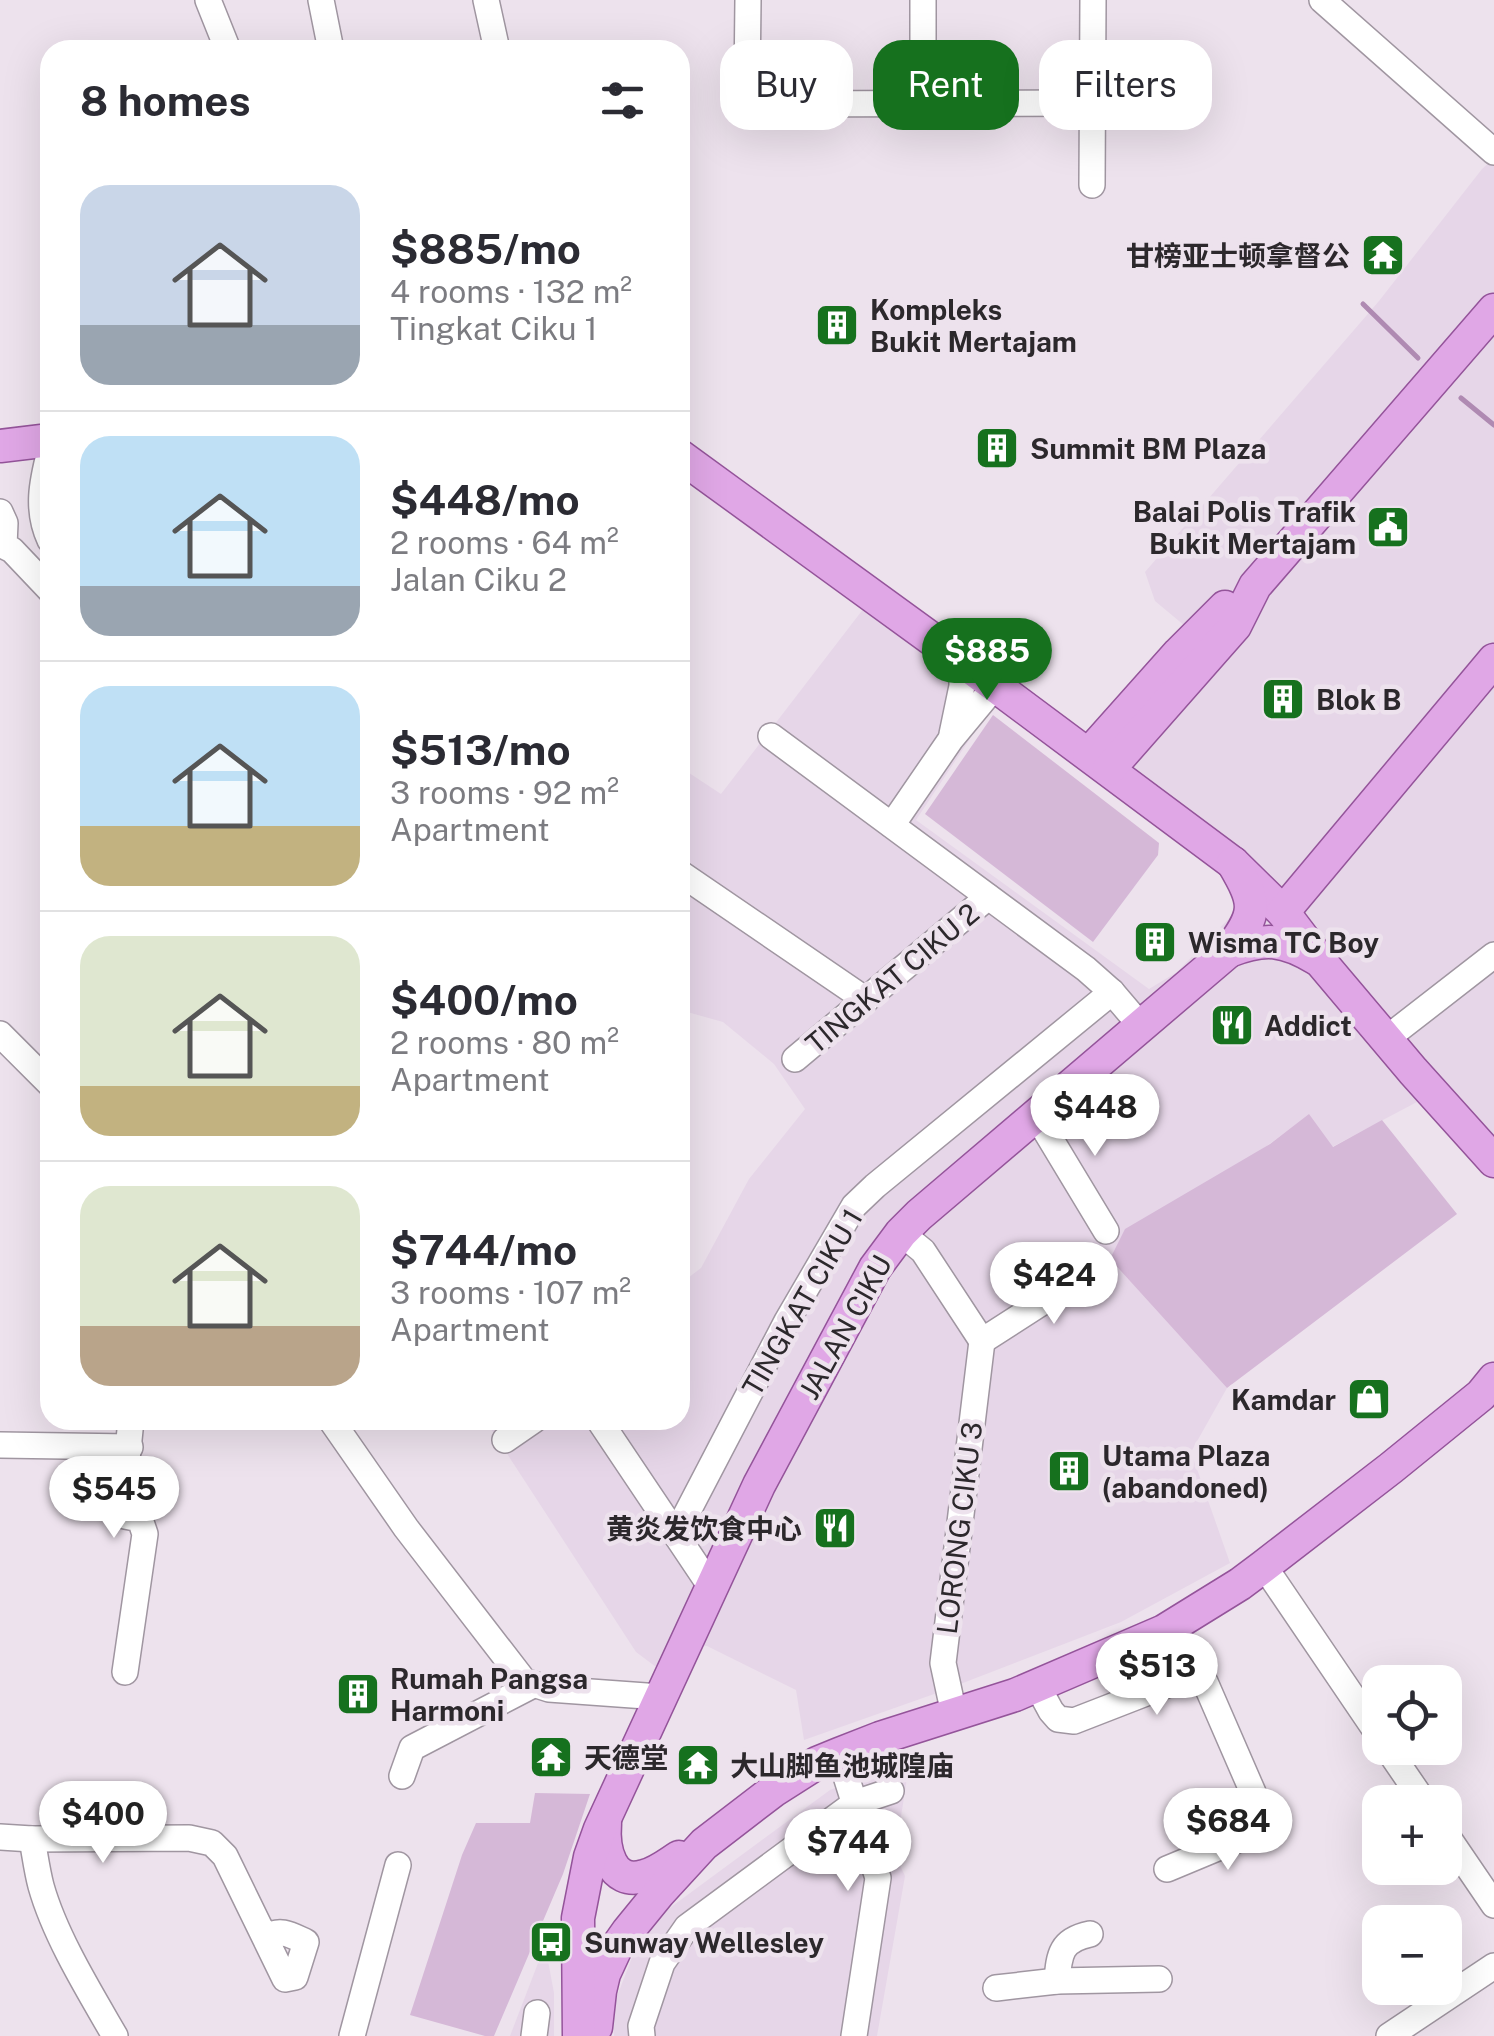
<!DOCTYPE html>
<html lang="en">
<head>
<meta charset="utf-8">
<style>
	body { margin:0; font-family:"Public Sans","Noto Sans SC",sans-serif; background:#f7f7f7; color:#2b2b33; height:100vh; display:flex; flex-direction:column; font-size:38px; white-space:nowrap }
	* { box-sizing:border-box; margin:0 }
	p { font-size:32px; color:#7c7c81 }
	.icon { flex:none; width:55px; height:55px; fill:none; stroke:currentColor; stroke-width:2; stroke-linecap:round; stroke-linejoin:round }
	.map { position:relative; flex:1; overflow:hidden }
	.side { position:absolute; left:40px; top:40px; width:650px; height:1390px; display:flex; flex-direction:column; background:#fff; border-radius:30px; box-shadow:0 10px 40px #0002 }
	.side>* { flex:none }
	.hud { position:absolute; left:720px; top:40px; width:622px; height:90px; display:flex; gap:20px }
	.controls { position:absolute; left:1362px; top:1665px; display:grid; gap:20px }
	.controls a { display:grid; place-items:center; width:100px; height:100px; border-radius:20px; background:#fff; box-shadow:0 10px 40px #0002; font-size:50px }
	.price { position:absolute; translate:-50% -85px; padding:0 22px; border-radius:35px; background:#fff; color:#222; font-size:32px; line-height:65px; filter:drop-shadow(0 2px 5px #0008) }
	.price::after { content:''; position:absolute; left:50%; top:60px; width:30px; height:22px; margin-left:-15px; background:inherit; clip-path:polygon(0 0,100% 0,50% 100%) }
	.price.active { background:#16711e; color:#fff }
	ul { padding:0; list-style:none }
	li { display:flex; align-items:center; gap:30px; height:250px; padding:0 40px }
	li+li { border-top:2px solid #e1e1e2 }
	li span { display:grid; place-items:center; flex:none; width:280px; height:200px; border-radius:30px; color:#555 }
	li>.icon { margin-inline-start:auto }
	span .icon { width:120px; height:120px; fill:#fffc; stroke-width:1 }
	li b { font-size:42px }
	h2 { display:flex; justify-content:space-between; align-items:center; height:120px; padding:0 40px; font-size:42px }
	.pill { padding:0 35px; border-radius:30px; background:#fff; box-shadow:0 10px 40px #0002; font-size:35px; line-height:90px }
	.pill.active { background:#16711e; color:#fff }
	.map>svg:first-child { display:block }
	.built { fill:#e6d6e8 }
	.green { fill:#d5b8d7 }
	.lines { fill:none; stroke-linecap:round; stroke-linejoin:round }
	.stream { stroke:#af8ab2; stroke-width:5 }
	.minor-casing { stroke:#a096a1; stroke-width:28 }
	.major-casing { stroke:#94549a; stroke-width:35 }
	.minor { stroke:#fff; stroke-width:25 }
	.major { stroke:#e0a7e6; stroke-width:32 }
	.labels { text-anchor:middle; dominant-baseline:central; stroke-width:9; stroke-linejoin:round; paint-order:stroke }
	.poi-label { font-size:28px; font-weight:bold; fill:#2c282c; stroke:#ede2ed; text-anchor:start }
	.street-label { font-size:28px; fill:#2c282c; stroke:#ede2ed }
</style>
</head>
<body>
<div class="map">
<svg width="1494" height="2036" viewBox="0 0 1494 2036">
	<rect width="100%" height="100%" fill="#ede2ed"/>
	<g class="built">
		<path d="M1494 158V1137L1449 1085 1332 1147 1309 1115 1111 1260 1227 1388 1191 1452 1230 1563 1121 1622 937 1693 804 1740 796 1690 707 1646 674 1647 660 1670 636 1652 491 1429 503 1420H680V1284L701 1268 749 1179 805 1109 774 1064 723 1022 680 1010V767L721 794 864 608 991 707 916 820 1149 989 1177 972 1245 902 1242 885 1081 754 1191 631 1155 601 1145 572 1379 301 1482 169Z"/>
		<path d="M910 1759 895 1855 905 1876 877 2036H614L612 2009 644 1927 830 1790Z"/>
		<path d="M545 1945 554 1993V2036H510Z"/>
	</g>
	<g class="green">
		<path d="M993 715 1159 843 1158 855 1093 942 925 814Z"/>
		<path d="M1309 1114 1333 1147 1382 1120 1457 1214 1227 1388 1110 1259 1125 1229 1270 1144Z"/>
		<path d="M535 1793 590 1794 563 1874 494 2036H485L410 2015 462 1855 476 1823H530Z"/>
	</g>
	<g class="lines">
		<g class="stream">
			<path d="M1363 304 1418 358"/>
			<path d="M1461 398 1494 425"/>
		</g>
		<g class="minor-casing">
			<g id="minor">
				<path d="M208 0 228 50"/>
				<path d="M321 0 331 50"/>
				<path d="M486 0 497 50"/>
				<path d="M748 0 747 85 751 99 766 104 1093 103"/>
				<path d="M1322 0 1494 152"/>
				<path d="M923 103V0"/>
				<path d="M1092 185 1093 0"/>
				<path d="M50 451C42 482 36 510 50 540"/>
				<path d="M0 512 5 523 4 546 12 550 50 590"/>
				<path d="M952 734 962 686V661"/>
				<path d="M771 736 1086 969 1112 992 1141 1026"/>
				<path d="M892 825 951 739 995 686"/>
				<path d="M680 873 866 1000"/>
				<path d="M0 1034 50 1084"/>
				<path d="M1386 1039 1494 955"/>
				<path d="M795 1059 988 897"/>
				<path d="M1036 1115 1106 1231"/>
				<path d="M901 1233 923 1251 982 1341"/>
				<path d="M982 1341 1097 1267"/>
				<path d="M331 1420 406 1528 524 1681 549 1689 660 1697"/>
				<path d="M599 1420 711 1587"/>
				<path d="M505 1440 534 1420"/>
				<path d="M0 1445 130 1447"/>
				<path d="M676 1534 787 1321 854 1206 875 1186 1112 992"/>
				<path d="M1264 1566 1380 1737"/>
				<path d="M125 1672 145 1534 140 1519 125 1516 122 1509 131 1420"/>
				<path d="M1038 1687 1051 1711 1058 1719 1074 1721 1182 1679 1195 1675 1205 1682 1268 1827 1167 1869"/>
				<path d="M954 1714 943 1663 982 1341"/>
				<path d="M1387 1748 1424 1802"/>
				<path d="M839 1754 878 1878 854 2036"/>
				<path d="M402 1776 412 1748 533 1685"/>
				<path d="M1445 1833 1494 1905"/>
				<path d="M0 1837 32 1839 189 1838 212 1843 225 1856 285 1979 295 1977 306 1942C291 1935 281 1928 266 1937"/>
				<path d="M32 1839C35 1855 37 1871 41 1886 55 1936 89 1991 115 2036"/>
				<path d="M1057 1981C1059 1954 1061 1940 1090 1934"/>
				<path d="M996 1988 1057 1981 1159 1979"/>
				<path d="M352 2036 398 1865"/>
				<path d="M534 2036 537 2013"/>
				<path d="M642 2036 641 2026 662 1963 687 1927 855 1803 891 1791"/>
				<path d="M1389 2036 1494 1966"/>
			</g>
		</g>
		<g class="major-casing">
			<g id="major">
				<path d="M0 446 50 440"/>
				<path d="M680 456 962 661 1233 863 1283 912 1321 962 1413 1071 1494 1161"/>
				<path d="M1089 754 1179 653 1225 607"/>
				<path d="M1109 769 1235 626 1255 586 1494 310"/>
				<path d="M1283 912 1494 660"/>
				<path d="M1229 951C1265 937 1284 939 1317 959"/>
				<path d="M605 1823C603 1848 610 1886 644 1876 657 1873 668 1864 679 1857"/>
				<path d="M596 2027 600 1991 604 1974 616 1948 628 1931 659 1893 704 1844 773 1791 817 1763 839 1754 880 1738 1015 1695 1164 1631 1240 1584 1264 1566 1391 1468 1481 1395 1494 1379"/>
				<path d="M579 2036 578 1918 590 1857 600 1829 759 1485 875 1268 901 1233 919 1215 1229 951C1258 912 1257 904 1233 863"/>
			</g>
		</g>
		<use href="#minor" class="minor"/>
		<use href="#major" class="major"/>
	</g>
	<defs>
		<g id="temple-square" transform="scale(2.25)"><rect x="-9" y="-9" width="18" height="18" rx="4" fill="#16711e" stroke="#ede2ed"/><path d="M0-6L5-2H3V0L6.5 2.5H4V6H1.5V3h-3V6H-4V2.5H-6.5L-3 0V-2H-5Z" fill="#fff"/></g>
		<g id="building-square" transform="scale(2.25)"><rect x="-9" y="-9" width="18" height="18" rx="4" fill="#16711e" stroke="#ede2ed"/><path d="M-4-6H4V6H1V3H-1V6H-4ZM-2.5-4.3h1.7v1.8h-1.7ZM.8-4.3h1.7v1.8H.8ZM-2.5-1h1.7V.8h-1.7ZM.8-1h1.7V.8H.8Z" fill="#fff"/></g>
		<g id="civic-square" transform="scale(2.25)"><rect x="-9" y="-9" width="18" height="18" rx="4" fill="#16711e" stroke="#ede2ed"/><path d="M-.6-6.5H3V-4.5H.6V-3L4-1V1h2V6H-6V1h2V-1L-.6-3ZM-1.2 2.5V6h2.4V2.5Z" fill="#fff"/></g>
		<g id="restaurant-square" transform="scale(2.25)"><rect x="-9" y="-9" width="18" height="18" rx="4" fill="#16711e" stroke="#ede2ed"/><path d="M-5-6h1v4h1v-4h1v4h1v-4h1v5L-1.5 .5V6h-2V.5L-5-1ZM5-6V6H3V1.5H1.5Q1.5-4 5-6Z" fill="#fff"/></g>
		<g id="shop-square" transform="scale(2.25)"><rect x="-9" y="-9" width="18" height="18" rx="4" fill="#16711e" stroke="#ede2ed"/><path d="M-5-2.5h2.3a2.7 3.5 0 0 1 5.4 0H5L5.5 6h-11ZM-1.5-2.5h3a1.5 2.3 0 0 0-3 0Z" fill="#fff"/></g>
		<g id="bus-square" transform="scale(2.25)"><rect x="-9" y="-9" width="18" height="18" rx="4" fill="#16711e" stroke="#ede2ed"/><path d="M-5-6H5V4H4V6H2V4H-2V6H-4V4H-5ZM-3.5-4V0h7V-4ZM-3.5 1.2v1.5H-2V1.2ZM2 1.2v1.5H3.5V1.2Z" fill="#fff"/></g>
	</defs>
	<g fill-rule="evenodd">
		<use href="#temple-square" x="1383" y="255"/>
		<use href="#building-square" x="837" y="325"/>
		<use href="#building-square" x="997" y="448"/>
		<use href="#civic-square" x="1388" y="527"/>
		<use href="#building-square" x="1283" y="699"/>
		<use href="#building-square" x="1155" y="942"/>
		<use href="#restaurant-square" x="1232" y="1025"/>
		<use href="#shop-square" x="1369" y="1399"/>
		<use href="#building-square" x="1069" y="1471"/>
		<use href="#restaurant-square" x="835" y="1528"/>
		<use href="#building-square" x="358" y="1694"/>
		<use href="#temple-square" x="551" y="1757"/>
		<use href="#temple-square" x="698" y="1765"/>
		<use href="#bus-square" x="551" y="1942"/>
	</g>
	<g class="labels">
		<g class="poi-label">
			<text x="1350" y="255" text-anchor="end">甘榜亚士顿拿督公</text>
			<text x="870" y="309">Kompleks<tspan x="870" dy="32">Bukit Mertajam</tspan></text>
			<text x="1030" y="448">Summit BM Plaza</text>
			<text x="1356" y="511" text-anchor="end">Balai Polis Trafik<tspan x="1356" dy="32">Bukit Mertajam</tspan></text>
			<text x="1316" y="699">Blok B</text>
			<text x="1188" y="942">Wisma TC Boy</text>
			<text x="1264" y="1025">Addict</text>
			<text x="1336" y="1399" text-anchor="end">Kamdar</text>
			<text x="1102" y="1455">Utama Plaza<tspan x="1102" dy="32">(abandoned)</tspan></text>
			<text x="802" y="1528" text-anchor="end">黄炎发饮食中心</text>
			<text x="390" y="1678">Rumah Pangsa<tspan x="390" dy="32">Harmoni</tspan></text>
			<text x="584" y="1757">天德堂</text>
			<text x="730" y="1765">大山脚鱼池城隍庙</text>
			<text x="584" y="1942">Sunway Wellesley</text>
		</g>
		<g class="street-label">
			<text transform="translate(892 978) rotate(-40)">TINGKAT CIKU 2</text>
			<text transform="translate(802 1302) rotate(-60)">TINGKAT CIKU 1</text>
			<text transform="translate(845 1327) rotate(-61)">JALAN CIKU</text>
			<text transform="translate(959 1528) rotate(-83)">LORONG CIKU 3</text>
		</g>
	</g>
</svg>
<div class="controls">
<a><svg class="icon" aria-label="locate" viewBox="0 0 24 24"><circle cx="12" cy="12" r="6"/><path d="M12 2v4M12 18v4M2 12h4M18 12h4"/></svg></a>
<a>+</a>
<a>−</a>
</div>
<b class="price active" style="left:987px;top:703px">$885</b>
<b class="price" style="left:1095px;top:1159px">$448</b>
<b class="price" style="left:1054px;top:1327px">$424</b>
<b class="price" style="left:114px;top:1541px">$545</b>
<b class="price" style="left:1157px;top:1718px">$513</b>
<b class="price" style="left:103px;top:1866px">$400</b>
<b class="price" style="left:1228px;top:1873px">$684</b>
<b class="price" style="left:848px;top:1894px">$744</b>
<div class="hud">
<a class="pill">Buy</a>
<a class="pill active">Rent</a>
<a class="pill">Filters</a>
</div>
<section class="side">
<h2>8 homes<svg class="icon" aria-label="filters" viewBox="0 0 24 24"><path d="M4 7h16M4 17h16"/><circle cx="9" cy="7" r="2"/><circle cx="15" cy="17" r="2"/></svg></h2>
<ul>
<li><span style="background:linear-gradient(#c9d6e8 70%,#9aa5b1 0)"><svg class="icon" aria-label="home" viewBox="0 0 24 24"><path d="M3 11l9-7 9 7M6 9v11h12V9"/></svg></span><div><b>$885/mo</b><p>4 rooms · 132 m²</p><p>Tingkat Ciku 1</p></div></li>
<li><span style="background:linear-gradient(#bfe0f5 75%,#9aa5b1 0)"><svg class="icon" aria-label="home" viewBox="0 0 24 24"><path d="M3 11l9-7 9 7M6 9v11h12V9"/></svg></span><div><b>$448/mo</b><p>2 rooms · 64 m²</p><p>Jalan Ciku 2</p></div></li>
<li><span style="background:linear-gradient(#bfe0f5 70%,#c2b280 0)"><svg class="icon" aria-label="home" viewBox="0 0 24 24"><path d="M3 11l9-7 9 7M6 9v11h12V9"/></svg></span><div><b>$513/mo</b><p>3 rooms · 92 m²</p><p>Apartment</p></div></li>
<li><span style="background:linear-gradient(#dfe7d0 75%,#c2b280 0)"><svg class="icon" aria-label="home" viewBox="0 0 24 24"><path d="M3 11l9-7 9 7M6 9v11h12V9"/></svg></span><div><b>$400/mo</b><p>2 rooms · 80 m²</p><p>Apartment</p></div></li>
<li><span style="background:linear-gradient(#dfe7d0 70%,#b9a48a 0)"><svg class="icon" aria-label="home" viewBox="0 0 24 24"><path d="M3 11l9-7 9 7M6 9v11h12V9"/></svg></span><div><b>$744/mo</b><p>3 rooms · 107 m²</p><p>Apartment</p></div></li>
</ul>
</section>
</div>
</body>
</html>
